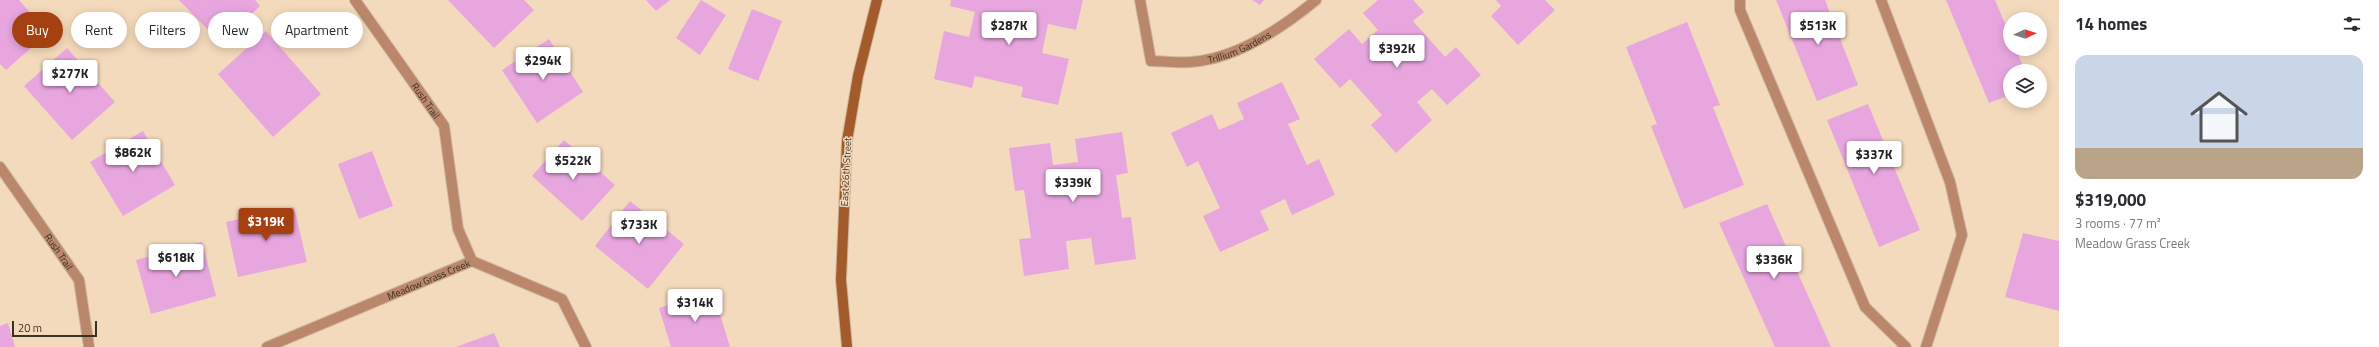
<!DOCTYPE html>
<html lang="en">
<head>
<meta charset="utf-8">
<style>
	body { margin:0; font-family:"Titillium Web",sans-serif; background:#f2f2f3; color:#2b2b33; height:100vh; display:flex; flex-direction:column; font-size:15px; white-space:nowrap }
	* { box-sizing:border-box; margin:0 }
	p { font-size:13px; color:#7c7c81 }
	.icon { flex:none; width:22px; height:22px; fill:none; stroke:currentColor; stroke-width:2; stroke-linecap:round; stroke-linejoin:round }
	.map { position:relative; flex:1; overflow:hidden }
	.panel { display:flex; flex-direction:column; background:#fff; width:320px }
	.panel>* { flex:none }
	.guide { position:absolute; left:12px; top:12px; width:380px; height:36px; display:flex; gap:8px }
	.needle { width:26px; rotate:86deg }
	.controls { position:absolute; left:2003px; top:12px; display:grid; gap:8px }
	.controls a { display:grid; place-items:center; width:44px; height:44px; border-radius:50%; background:#fff; box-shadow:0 2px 10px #0003; font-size:20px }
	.scale { position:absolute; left:12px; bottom:10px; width:85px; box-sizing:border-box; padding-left:4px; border:2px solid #3a3024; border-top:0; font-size:11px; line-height:14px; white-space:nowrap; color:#3a3024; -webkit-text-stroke:3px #f4dabc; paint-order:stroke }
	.price { position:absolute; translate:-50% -34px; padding:0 9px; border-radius:4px; background:#fff; color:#222; font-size:13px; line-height:26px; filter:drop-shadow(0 1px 2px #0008) }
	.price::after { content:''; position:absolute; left:50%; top:24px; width:12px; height:9px; margin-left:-6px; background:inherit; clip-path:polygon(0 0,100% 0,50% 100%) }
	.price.selected { background:#a54011; color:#fff }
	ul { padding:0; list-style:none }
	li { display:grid; align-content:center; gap:8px; height:212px; padding:0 16px }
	li span { display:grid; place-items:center; height:124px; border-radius:12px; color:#555 }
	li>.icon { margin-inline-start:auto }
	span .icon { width:72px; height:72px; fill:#fffc; stroke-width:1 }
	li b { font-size:17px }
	h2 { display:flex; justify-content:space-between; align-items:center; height:48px; padding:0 16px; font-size:17px }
	.chip { padding:0 14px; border-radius:18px; background:#fff; box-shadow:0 2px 10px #0003; font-size:14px; line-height:36px }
	.chip.selected { background:#a54011; color:#fff }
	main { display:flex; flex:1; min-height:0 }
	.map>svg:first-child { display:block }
	.building { fill:#e8a6df }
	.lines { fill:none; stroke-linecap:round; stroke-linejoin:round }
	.lane-casing { stroke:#cfb89e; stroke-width:12 }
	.street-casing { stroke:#cfb89e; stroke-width:12 }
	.secondary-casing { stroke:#cfb89e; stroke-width:12 }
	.lane { stroke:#ba876a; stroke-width:10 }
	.street { stroke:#ba876a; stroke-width:10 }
	.secondary { stroke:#a45b2b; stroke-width:10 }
	.labels { text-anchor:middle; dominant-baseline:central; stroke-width:3; stroke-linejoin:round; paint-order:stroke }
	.street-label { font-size:10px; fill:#3a3024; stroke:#f4dabc }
</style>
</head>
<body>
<main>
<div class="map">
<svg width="2059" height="347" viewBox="0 0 2059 347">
	<rect width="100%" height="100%" fill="#f4dabc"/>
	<g class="building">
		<path d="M0 0H19L48 33 6 70 0 64Z"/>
		<path d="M179 0H255L260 6 221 43Z"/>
		<path d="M448 0H524L534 10 494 48Z"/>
		<path d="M646 0H670L656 11Z"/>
		<path d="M701 0 726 15 700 55 676 38Z"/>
		<path d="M951 0H1083L1076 30 1048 24 1042 53 1069 59 1058 105 1021 97 1023 87 975 76 972 88 934 79 944 31 969 37 975 12 950 6Z"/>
		<path d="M1252 0H1264L1260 5Z"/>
		<path d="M1378 0H1413L1424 12 1413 21 1445 57 1456 47 1481 75 1447 105 1432 89 1417 102 1432 120 1396 153 1371 125 1382 115 1350 79 1340 88 1314 59 1349 29 1362 44 1378 30 1363 13Z"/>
		<path d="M1496 0H1545L1555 10 1518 45 1491 16 1501 6Z"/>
		<path d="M1776 0H1825L1858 85 1817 101Z"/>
		<path d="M1946 0H1995L2010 35V49H2016L2025 71H2010V95L1989 103Z"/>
		<path d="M752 9 782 21 758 81 728 69Z"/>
		<path d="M1687 22 1720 105 1713 107 1744 185 1684 209 1651 126 1657 124 1626 47Z"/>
		<path d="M266 31 321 94 273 137 218 74Z"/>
		<path d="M549 39 583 92 537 123 502 70Z"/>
		<path d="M67 48 115 102 72 140 24 86Z"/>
		<path d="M1282 82 1300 119 1288 124 1307 165 1319 159 1335 195 1292 215 1285 199 1260 211 1269 230 1220 252 1203 216 1220 208 1198 161 1187 167 1171 133 1212 114 1219 130 1244 119 1237 103Z"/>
		<path d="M1868 104 1920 230 1879 247 1827 120Z"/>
		<path d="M143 131 175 185 123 216 90 162Z"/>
		<path d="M1122 132 1128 173 1116 175 1122 218 1131 217 1136 259 1095 265 1091 238 1066 241 1069 269 1024 276 1019 239 1031 238 1024 190 1015 191 1009 148 1050 143 1053 165 1078 162 1075 139Z"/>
		<path d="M564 140 615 185 582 221 532 176Z"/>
		<path d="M372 151 393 206 359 219 338 164Z"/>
		<path d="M630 201 684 244 648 289 595 246Z"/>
		<path d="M1767 204 1831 347H1775L1719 223Z"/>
		<path d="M294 207 307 262 238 277 226 222Z"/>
		<path d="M2023 233 2059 241V311L2005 297Z"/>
		<path d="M202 242 216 296 151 314 136 260Z"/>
		<path d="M713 291 730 347H671L659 308Z"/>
		<path d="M8 323 15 347H0V326Z"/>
		<path d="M494 333 500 347H456Z"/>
	</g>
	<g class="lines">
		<g class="lane-casing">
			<g id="lane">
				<path d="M1740 0V10L1865 307 1906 347"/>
				<path d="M1881 0 1950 182 1962 235 1926 347"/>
			</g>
		</g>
		<g class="street-casing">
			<g id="street">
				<path id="s1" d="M355 0 444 126 458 229 472 261"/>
				<path id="s2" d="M1140 0 1151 61C1164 61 1178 63 1191 62 1236 59 1282 28 1316 0"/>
				<path id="s3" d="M0 167 79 280 89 347"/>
				<path id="s4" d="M267 347 472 261 562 299 586 347"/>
			</g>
		</g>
		<g class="secondary-casing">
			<path id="secondary" d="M847 347 841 280 847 141 858 76 877 0"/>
		</g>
		<use href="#lane" class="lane"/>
		<use href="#street" class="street"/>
		<use href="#secondary" class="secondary"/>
	</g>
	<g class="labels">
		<g class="street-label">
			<text stroke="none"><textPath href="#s2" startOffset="153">Trillium Gardens</textPath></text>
			<text stroke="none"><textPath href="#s1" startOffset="123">Rush Trail</textPath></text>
			<text transform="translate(846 172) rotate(-87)">East 26th Street</text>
			<text stroke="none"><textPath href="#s3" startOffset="103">Rush Trail</textPath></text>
			<text stroke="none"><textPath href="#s4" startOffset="175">Meadow Grass Creek</textPath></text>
		</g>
	</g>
</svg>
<div class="controls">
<a><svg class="needle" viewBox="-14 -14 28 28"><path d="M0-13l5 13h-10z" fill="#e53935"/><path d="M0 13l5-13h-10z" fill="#7c7c81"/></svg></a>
<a><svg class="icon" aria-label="layers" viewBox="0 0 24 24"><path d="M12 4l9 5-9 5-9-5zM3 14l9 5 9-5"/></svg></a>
</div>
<div class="scale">20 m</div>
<b class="price" style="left:1009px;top:46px">$287K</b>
<b class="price" style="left:1818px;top:46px">$513K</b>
<b class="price" style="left:1397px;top:69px">$392K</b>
<b class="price" style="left:543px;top:81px">$294K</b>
<b class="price" style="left:70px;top:94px">$277K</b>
<b class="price" style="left:133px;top:173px">$862K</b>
<b class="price" style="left:1874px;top:175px">$337K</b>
<b class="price" style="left:573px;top:181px">$522K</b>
<b class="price" style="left:1073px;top:203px">$339K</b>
<b class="price selected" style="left:266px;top:242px">$319K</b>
<b class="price" style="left:639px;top:245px">$733K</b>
<b class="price" style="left:176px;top:278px">$618K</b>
<b class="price" style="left:1774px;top:280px">$336K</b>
<b class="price" style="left:695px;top:323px">$314K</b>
<div class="guide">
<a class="chip selected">Buy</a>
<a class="chip">Rent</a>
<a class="chip">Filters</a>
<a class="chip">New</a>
<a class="chip">Apartment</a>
</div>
</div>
<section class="panel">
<h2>14 homes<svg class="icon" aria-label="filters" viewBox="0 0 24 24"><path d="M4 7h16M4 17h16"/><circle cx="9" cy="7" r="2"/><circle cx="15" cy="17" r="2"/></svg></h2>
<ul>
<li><span style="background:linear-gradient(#c9d6e8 75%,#b9a48a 0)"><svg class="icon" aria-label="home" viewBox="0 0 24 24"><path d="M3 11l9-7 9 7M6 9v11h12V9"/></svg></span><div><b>$319,000</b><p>3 rooms · 77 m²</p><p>Meadow Grass Creek</p></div></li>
</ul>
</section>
</main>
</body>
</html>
